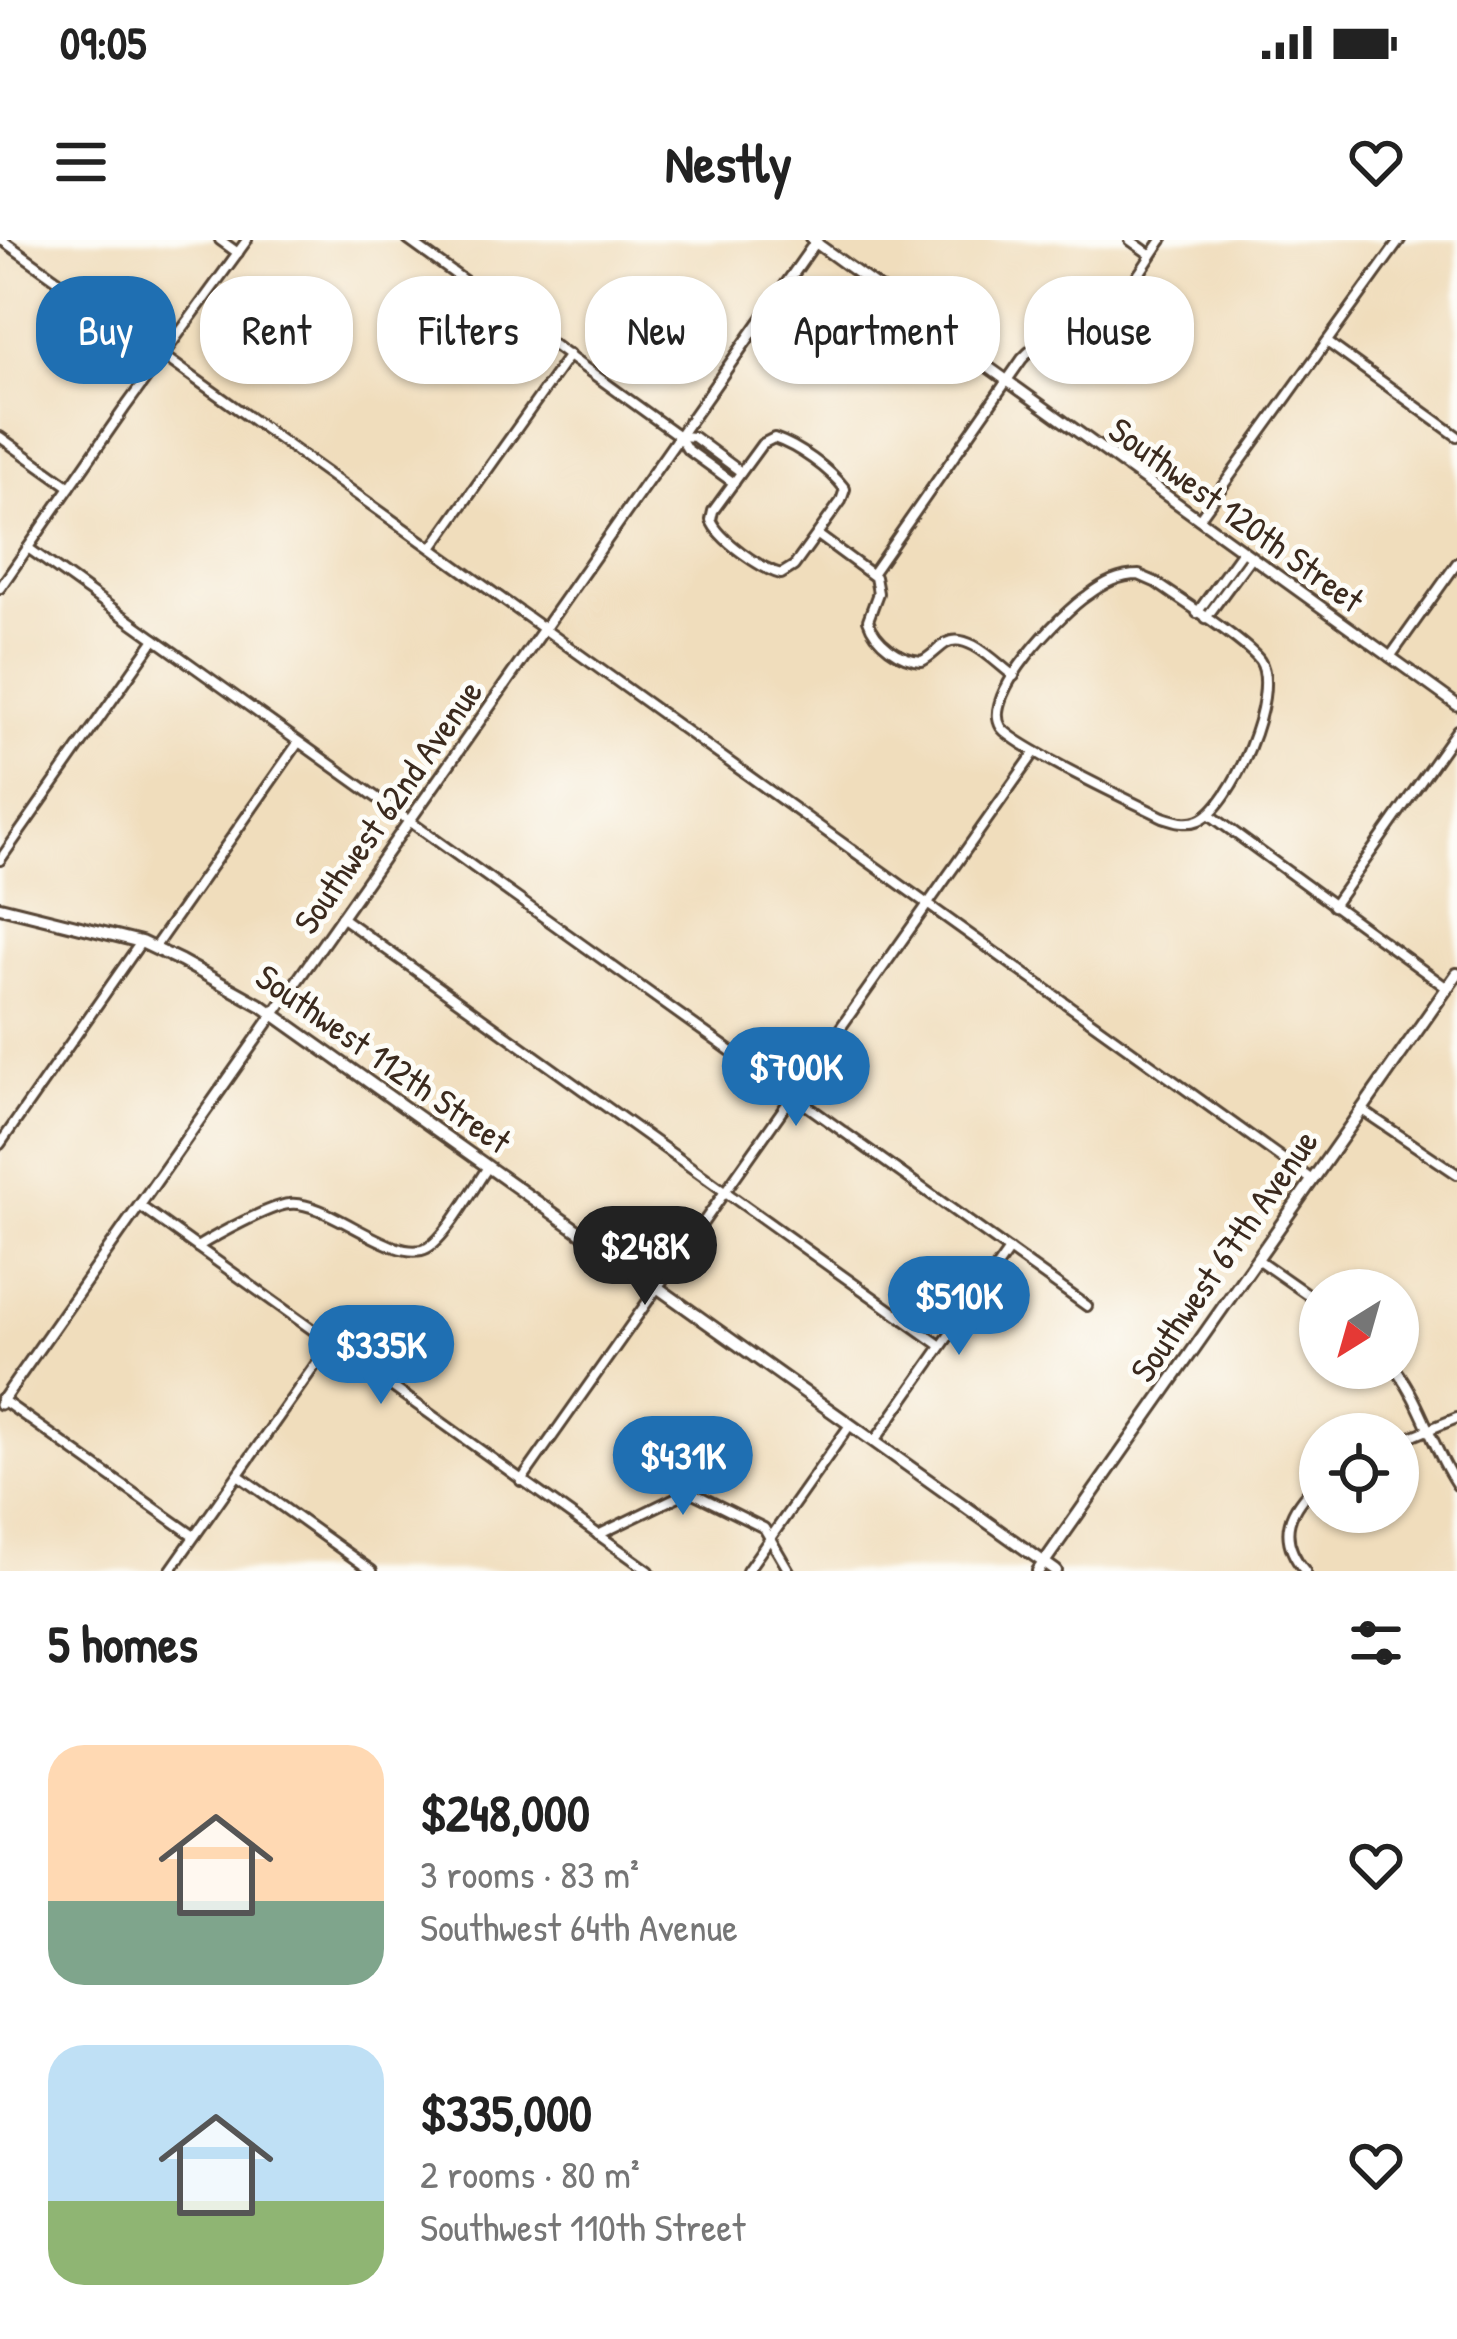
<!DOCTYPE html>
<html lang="en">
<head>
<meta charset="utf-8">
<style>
	body { margin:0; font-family:"Patrick Hand",sans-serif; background:#f6f6f6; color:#222; height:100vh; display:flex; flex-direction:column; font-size:45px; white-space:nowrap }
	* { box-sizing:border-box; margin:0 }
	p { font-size:39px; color:#767676 }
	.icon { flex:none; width:66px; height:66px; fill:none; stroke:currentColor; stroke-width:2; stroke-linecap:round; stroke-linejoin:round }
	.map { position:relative; height:1331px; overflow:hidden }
	.side { display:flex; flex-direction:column; background:#fff; flex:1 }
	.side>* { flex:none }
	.banner { position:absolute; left:36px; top:36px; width:1386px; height:108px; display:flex; gap:24px }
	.needle { width:78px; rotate:217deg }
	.fabs { position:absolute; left:1299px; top:1029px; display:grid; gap:24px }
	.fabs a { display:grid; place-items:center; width:120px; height:120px; border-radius:50%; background:#fff; box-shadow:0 3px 9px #0004; font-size:60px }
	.price { position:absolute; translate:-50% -102px; padding:0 27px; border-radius:42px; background:#1f6fb2; color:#fff; font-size:39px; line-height:78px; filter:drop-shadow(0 3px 6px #0008) }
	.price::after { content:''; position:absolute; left:50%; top:72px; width:36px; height:27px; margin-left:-18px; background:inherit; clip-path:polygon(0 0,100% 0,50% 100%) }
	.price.selected { background:#222; color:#fff }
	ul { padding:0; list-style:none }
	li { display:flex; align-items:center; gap:36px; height:300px; padding:0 48px }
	li span { display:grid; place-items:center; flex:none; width:336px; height:240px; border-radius:36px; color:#555 }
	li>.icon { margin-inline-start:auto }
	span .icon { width:144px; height:144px; fill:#fffc; stroke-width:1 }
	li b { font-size:51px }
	h2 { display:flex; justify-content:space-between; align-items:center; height:144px; padding:0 48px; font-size:51px }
	.chip { padding:0 42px; border-radius:48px; background:#fff; box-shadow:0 3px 9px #0004; font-size:42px; line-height:108px }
	.chip.selected { background:#1f6fb2; color:#fff }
	.status { display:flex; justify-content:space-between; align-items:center; height:84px; padding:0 60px; background:#fff; direction:ltr }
	.status svg { height:33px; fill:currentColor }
	header { display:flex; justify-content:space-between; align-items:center; height:156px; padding:0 48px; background:#fff; font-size:54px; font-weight:700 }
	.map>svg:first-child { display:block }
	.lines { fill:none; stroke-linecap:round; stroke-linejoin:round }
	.minor-casing { stroke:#564536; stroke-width:14 }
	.tertiary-casing { stroke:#564536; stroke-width:15 }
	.secondary-casing { stroke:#564536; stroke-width:16 }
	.minor { stroke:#fff; stroke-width:8 }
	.tertiary { stroke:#fff; stroke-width:9 }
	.secondary { stroke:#fff; stroke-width:10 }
	.labels { text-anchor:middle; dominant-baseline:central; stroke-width:10; stroke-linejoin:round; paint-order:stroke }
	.street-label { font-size:36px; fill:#3b2a1e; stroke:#fdfcf7 }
</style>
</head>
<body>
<div class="status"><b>09:05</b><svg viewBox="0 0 49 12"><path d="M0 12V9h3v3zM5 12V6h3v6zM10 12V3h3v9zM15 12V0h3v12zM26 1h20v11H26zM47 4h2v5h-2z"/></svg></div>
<header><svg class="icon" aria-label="menu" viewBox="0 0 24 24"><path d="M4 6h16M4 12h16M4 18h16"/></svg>Nestly<svg class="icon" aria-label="heart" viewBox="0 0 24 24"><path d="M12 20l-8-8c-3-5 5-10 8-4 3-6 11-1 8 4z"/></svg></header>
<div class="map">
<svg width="1457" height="1331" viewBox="0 0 1457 1331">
	<rect width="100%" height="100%" fill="#fdfcf7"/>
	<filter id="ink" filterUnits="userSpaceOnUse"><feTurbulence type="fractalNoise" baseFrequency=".00833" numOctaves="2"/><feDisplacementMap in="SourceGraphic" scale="24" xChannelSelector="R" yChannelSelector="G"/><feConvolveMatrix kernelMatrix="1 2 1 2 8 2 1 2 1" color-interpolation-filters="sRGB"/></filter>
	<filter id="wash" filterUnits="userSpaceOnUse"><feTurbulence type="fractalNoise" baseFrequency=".004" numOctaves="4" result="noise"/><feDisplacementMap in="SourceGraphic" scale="48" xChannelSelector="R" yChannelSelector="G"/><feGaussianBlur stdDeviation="2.7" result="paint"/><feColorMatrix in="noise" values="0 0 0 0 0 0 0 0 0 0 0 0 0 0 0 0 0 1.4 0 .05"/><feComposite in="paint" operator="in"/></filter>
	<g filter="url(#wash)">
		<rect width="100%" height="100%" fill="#f0ddbc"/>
	</g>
	<g filter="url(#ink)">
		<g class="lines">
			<g class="minor-casing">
				<g id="minor">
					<path d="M2 0 1312 940"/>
					<path d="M220 0 238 13"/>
					<path d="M408 0 679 196 687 209 734 243"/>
					<path d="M1130 0 1151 15"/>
					<path d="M1327 102 1457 196"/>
					<path d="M681 196 694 197 741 232"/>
					<path d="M0 197 70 247"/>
					<path d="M774 198C798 206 830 229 845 249L841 261 794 326 781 334C761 329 718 299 711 280L713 271 762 204Z"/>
					<path d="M1199 279 1400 0"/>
					<path d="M818 295 875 337 878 353 868 380C875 402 900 420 922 421 932 416 938 408 946 403 968 391 997 424 1014 436"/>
					<path d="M28 308 1087 1066"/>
					<path d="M432 308 569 115"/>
					<path d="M872 334 1022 119C1049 89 1068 98 1096 80 1124 63 1143 26 1162 0"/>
					<path d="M1139 335 1155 342C1178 358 1247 402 1260 421 1281 453 1232 567 1199 580 1187 585 1175 581 1163 577 1135 563 1013 506 1001 487 981 455 1062 372 1088 355 1104 343 1119 335 1139 335Z"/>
					<path d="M0 348 124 169 247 0"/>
					<path d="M1197 373 1242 311"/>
					<path d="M1206 378 1251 317"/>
					<path d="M1390 417 1457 323"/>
					<path d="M1209 574 1447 748"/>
					<path d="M0 620 155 399"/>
					<path d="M1333 666 1457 490"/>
					<path d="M341 677 941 1106"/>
					<path d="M154 708 298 503"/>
					<path d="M1362 870 1457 934"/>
					<path d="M0 904 141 702"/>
					<path d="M140 966 649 1331"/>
					<path d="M197 1007C215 996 269 966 289 964 327 959 394 1025 427 1008 446 998 474 947 488 927"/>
					<path d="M1257 1019 1320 1063"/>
					<path d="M1395 1128C1422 1164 1432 1208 1457 1245"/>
					<path d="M1 1159 194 1296"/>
					<path d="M874 1202 1009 1010"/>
					<path d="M1398 1202 1457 1178"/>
					<path d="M238 1235 372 1331"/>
					<path d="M521 1241 1035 512"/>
					<path d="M598 1295 681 1255 693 1253 764 1288 789 1331"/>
					<path d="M170 1331 330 1104"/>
					<path d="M747 1331 850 1185"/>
					<path d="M1305 1331C1275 1296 1289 1268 1320 1240"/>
				</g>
			</g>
			<g class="tertiary-casing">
				<g id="tertiary">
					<path d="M812 0 1457 465"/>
					<path d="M0 1164 817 0"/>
				</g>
			</g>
			<g class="secondary-casing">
				<g id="secondary">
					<path d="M0 667 141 702 181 721 262 766 1056 1331"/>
					<path d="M1038 1331 1457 734"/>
				</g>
			</g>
			<use href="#minor" class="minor"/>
			<use href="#tertiary" class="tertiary"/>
			<use href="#secondary" class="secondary"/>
		</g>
	</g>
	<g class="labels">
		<g class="street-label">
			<text transform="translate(1237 274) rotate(36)">Southwest 120th Street</text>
			<text transform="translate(387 566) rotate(-55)">Southwest 62nd Avenue</text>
			<text transform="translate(384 818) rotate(35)">Southwest 112th Street</text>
			<text transform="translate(1223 1015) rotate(-55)">Southwest 67th Avenue</text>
		</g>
	</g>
</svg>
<div class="fabs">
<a><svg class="needle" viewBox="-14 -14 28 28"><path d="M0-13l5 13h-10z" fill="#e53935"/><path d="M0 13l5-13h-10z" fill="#767676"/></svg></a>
<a><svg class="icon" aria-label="locate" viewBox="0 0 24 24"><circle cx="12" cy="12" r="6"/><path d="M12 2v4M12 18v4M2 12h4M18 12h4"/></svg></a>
</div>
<b class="price" style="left:796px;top:889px">$700K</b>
<b class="price selected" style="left:645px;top:1068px">$248K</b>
<b class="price" style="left:959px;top:1118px">$510K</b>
<b class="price" style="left:381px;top:1167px">$335K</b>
<b class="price" style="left:683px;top:1278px">$431K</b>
<div class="banner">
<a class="chip selected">Buy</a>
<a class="chip">Rent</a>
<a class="chip">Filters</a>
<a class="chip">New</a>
<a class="chip">Apartment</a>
<a class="chip">House</a>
</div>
</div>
<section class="side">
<h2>5 homes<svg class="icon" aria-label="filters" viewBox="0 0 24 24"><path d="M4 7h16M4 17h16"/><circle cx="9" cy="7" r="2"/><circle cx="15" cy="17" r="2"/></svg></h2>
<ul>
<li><span style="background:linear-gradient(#ffd9b3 65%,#7fa58c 0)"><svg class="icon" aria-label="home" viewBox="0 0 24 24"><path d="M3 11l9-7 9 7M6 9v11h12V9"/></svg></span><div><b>$248,000</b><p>3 rooms · 83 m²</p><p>Southwest 64th Avenue</p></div><svg class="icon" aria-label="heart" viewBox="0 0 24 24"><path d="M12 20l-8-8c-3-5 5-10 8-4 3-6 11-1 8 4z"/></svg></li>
<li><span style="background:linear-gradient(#bfe0f5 65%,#8fb573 0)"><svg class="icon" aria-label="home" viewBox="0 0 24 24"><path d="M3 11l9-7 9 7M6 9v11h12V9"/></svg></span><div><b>$335,000</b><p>2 rooms · 80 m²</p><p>Southwest 110th Street</p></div><svg class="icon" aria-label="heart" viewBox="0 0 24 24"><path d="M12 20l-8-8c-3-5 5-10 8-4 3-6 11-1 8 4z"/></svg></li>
</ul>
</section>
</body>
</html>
